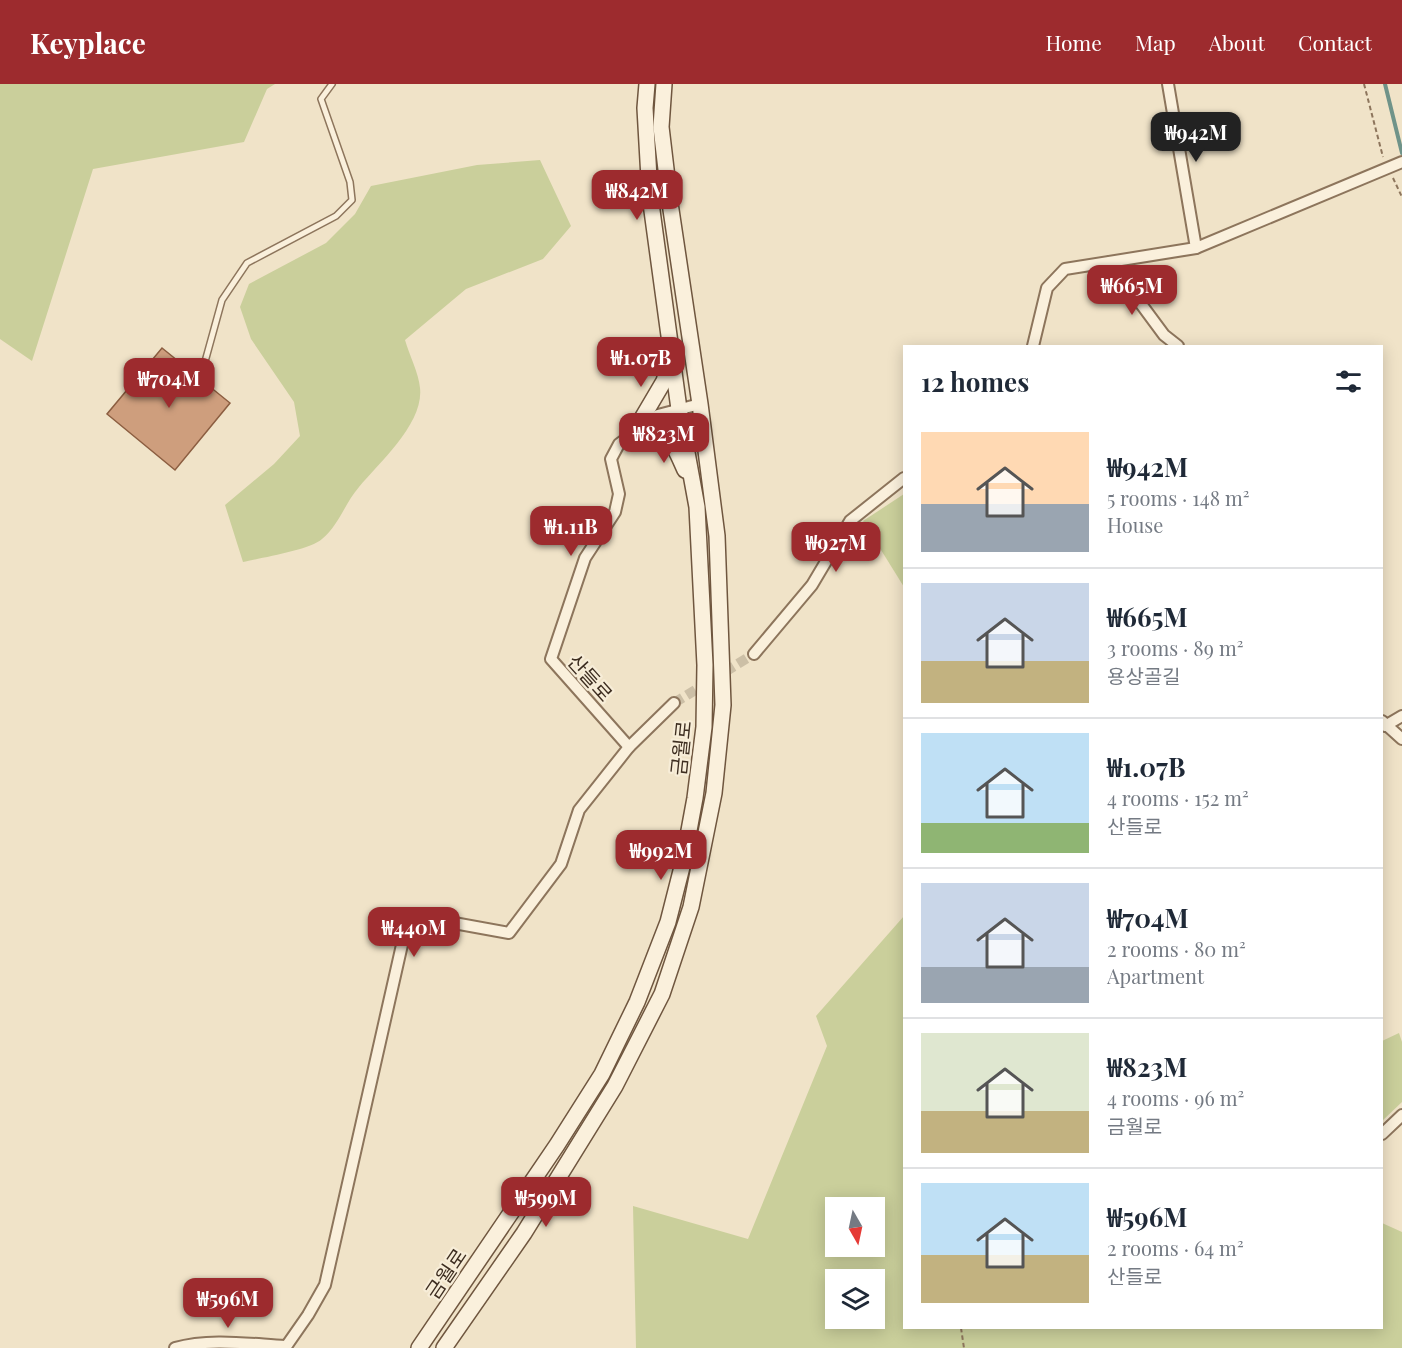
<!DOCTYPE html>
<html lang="en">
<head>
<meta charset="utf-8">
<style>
	body { margin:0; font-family:"Playfair Display","Noto Sans KR",serif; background:#f6f6f7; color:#1f2937; height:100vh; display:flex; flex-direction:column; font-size:22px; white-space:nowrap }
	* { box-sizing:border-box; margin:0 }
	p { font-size:20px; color:#747a83 }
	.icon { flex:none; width:33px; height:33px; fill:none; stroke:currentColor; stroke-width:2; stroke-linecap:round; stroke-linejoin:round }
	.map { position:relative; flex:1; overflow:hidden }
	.sheet { position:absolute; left:903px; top:261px; width:480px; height:984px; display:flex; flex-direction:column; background:#fff; border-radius:0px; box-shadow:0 3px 15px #0003 }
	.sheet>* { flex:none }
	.needle { width:39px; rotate:171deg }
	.buttons { position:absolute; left:825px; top:1113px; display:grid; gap:12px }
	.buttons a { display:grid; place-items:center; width:60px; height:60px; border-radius:0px; background:#fff; box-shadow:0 3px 15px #0003; font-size:30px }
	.price { position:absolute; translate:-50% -51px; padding:0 14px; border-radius:12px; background:#9d2b2e; color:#fff; font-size:20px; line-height:39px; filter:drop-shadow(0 2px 3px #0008) }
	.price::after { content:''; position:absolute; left:50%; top:36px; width:18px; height:14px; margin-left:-9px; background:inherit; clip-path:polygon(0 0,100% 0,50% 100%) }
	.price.selected { background:#222; color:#fff }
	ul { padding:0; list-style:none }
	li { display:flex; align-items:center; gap:18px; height:150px; padding:0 18px }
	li+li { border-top:2px solid #e0e1e3 }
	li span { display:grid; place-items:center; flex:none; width:168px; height:120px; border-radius:0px; color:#555 }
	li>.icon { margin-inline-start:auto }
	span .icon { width:72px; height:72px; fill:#fffc; stroke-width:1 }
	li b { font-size:26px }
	h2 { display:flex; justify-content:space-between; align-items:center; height:72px; padding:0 18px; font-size:26px }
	header { display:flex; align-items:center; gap:36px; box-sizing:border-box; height:84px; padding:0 30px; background:#9d2b2e; color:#fff }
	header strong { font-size:28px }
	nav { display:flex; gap:33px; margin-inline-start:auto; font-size:21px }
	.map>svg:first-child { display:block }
	.green { fill:#cacf9b; fill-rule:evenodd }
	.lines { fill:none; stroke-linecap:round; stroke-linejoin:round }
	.stream { stroke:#6f9389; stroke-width:4 }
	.building { fill:#ce9e7d; stroke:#8c5e41; stroke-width:1.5 }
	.street-tunnel { stroke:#ccbfa6; stroke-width:10; stroke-dasharray:10 5; stroke-linecap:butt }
	.lane-casing { stroke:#8d755c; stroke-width:8 }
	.street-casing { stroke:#8d755c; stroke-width:14 }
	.secondary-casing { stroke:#6f563f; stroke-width:18 }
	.path { stroke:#8d755c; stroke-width:2; stroke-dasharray:4.5 3; stroke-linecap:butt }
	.lane { stroke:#faf0dc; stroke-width:5 }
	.street { stroke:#faf0dc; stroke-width:10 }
	.secondary { stroke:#faf0dc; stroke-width:15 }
	.labels { text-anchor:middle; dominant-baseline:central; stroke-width:4.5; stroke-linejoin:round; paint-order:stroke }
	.street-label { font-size:20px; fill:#3d2d20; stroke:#f7edd8 }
</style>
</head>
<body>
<header>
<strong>Keyplace</strong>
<nav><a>Home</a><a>Map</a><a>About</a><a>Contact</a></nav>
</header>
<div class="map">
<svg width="1402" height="1264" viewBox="0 0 1402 1264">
	<rect width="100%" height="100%" fill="#f0e3c8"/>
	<g class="green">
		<path d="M0 0H275L267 5 244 58 93 85 32 277 0 255Z"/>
		<path d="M540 76 571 142 543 175 466 205 405 256C409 270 419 290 420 304 424 339 380 378 359 403 345 419 339 441 322 455 310 466 260 474 243 478L225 421 274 380 300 352 294 318 251 255 240 223 249 200 326 159 355 130 371 102 477 81Z"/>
		<path d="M904 410V503L863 437Z"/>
		<path d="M904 832V1244H1382V1139L1402 1148V1264H636L633 1122 748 1155 827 962 816 932ZM836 1124H874V1162H836ZM836 1196H874V1234H836Z"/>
		<path d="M1399 949 1402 958V1018L1382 1037V957Z"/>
	</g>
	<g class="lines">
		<path class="stream" d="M1385 0 1402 69"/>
	</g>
	<path class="building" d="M162 264 230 319 175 386 107 330Z"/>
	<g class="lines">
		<path class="street-tunnel" d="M674 619 754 570"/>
		<g class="lane-casing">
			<path id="lane" d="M206 274 222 216 247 179 336 132 352 116 350 98 321 15 332 0"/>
		</g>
		<g class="street-casing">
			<g id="street">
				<path d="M1168 0 1196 164"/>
				<path d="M1110 178 1164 251 1178 262"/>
				<path d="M1033 262 1047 204 1065 185 1196 164 1402 78"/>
				<path d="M754 570 812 501 850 437 904 394"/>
				<path d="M1382 637 1402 655"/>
				<path d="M1385 642 1402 632"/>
				<path d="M629 663 551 575 585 474 615 428 619 410 611 375 619 360 658 331 700 320"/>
				<path d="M1382 1050 1402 1031"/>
				<path d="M175 1264C210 1254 249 1260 285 1262"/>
				<path d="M285 1264 308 1231 325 1201 406 843 413 834 421 833 509 849 561 780 579 726 629 663 674 619"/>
			</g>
		</g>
		<g class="secondary-casing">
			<g id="secondary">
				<path d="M634 348C671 349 671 355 685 386"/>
				<path d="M634 348 664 297 670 278"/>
				<path d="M419 1264 557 1061 602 990 637 918 668 838 683 779 695 714 704 643 705 581 697 423 679 325 650 112 645 24 647 0"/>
				<path d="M444 1264 524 1149 615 1002 662 910 691 823 714 709 723 621 717 452 700 320 670 119 661 43 664 0"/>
			</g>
		</g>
		<g class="path">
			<path d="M1364 0 1383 73"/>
			<path d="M1393 94 1402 113"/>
			<path d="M961 1244 964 1264"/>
		</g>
		<use href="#lane" class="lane"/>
		<use href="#street" class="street"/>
		<use href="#secondary" class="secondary"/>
	</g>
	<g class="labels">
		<g class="street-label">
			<text transform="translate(591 593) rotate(48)">산들로</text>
			<text transform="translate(680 664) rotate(-84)">금월로</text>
			<text transform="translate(445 1189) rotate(-56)">금월로</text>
		</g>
	</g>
</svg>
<div class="buttons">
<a><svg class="needle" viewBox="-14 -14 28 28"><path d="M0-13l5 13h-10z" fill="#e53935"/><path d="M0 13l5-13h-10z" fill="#747a83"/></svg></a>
<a><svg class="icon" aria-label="layers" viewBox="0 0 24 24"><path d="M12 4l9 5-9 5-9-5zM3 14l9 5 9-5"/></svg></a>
</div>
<b class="price selected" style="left:1196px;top:79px">₩942M</b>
<b class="price" style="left:637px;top:137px">₩842M</b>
<b class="price" style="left:1132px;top:232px">₩665M</b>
<b class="price" style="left:641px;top:304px">₩1.07B</b>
<b class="price" style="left:169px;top:325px">₩704M</b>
<b class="price" style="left:664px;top:380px">₩823M</b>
<b class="price" style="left:571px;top:473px">₩1.11B</b>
<b class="price" style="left:836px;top:489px">₩927M</b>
<b class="price" style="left:661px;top:797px">₩992M</b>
<b class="price" style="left:414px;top:874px">₩440M</b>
<b class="price" style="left:546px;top:1144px">₩599M</b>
<b class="price" style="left:228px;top:1245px">₩596M</b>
<section class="sheet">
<h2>12 homes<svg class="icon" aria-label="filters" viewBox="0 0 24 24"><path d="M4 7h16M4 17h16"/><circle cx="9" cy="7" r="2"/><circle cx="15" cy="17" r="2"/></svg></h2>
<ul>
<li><span style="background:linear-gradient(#ffd9b3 60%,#9aa5b1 0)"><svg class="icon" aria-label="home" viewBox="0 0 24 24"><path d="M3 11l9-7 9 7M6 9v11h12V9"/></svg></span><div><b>₩942M</b><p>5 rooms · 148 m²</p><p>House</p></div></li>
<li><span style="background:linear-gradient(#c9d6e8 65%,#c2b280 0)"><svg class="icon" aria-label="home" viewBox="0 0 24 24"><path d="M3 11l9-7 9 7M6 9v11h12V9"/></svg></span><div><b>₩665M</b><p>3 rooms · 89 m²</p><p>용상골길</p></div></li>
<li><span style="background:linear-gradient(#bfe0f5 75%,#8fb573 0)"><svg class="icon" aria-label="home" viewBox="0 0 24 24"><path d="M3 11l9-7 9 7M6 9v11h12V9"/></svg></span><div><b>₩1.07B</b><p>4 rooms · 152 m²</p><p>산들로</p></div></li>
<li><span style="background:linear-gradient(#c9d6e8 70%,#9aa5b1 0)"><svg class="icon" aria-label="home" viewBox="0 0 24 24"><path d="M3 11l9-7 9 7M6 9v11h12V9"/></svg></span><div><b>₩704M</b><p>2 rooms · 80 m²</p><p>Apartment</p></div></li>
<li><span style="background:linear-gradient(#dfe7d0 65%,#c2b280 0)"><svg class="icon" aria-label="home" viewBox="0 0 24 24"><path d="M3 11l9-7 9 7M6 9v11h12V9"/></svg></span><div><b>₩823M</b><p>4 rooms · 96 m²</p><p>금월로</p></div></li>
<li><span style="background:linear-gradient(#bfe0f5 60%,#c2b280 0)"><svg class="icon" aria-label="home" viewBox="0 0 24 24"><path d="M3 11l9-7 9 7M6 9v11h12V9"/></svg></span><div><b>₩596M</b><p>2 rooms · 64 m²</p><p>산들로</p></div></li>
</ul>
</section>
</div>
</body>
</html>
